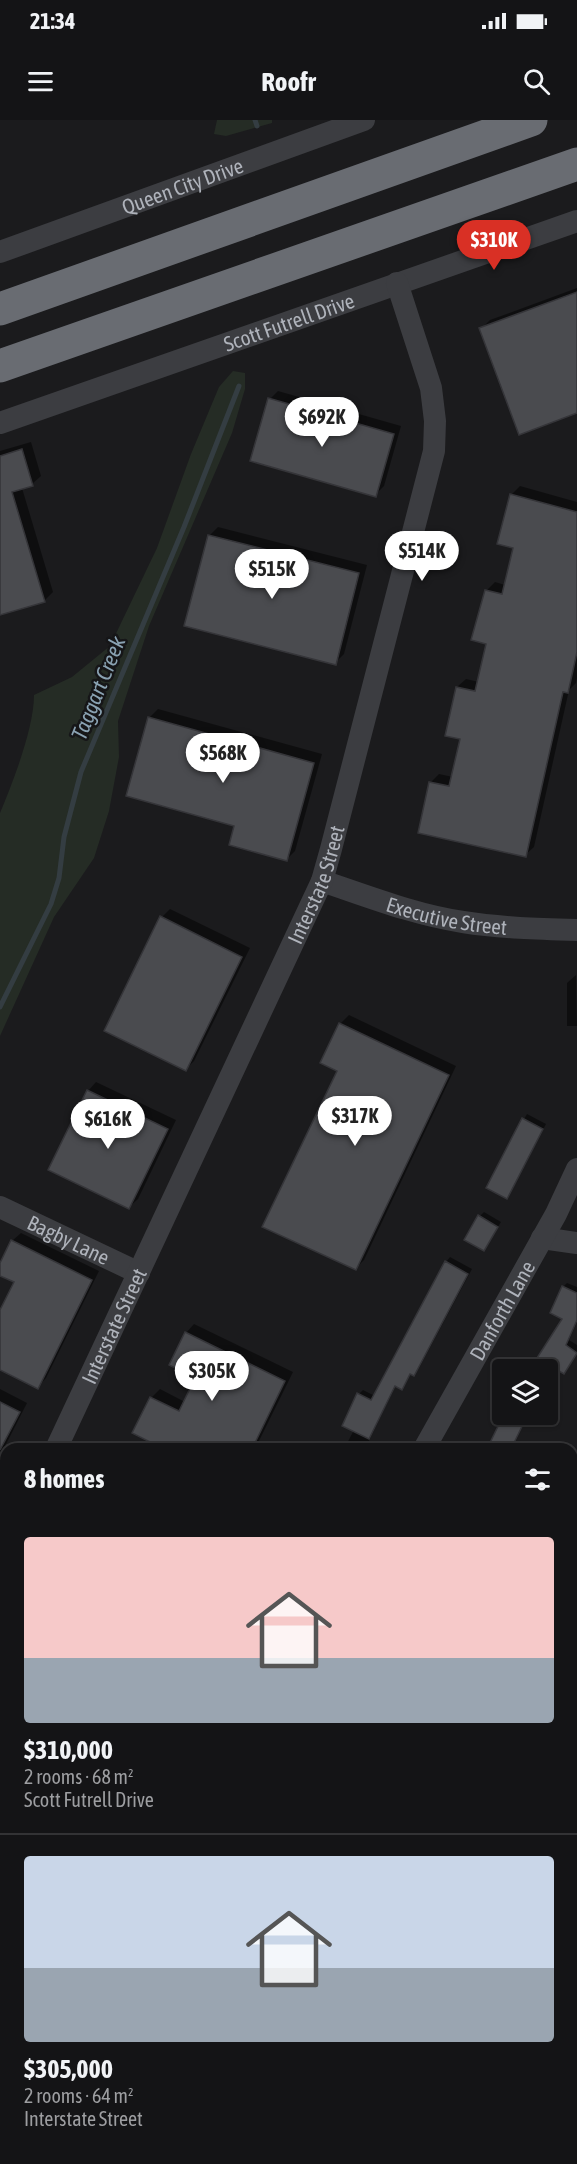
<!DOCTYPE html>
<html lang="en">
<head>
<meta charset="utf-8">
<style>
	body { margin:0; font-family:"Asap Condensed",sans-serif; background:#212123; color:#f1f3f6; height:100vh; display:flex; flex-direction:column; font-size:22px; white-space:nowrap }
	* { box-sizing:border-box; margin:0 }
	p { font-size:20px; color:#9d9ea1 }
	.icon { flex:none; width:33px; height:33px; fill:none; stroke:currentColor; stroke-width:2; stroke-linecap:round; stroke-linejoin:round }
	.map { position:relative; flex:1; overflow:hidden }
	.panel { position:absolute; left:0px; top:1323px; width:578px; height:722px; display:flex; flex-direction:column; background:#141416; border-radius:18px 18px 0 0; box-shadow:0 2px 4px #0004,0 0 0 2px #333335 }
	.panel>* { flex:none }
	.buttons { position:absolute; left:492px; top:1239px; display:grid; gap:12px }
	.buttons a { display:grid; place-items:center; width:66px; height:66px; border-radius:6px; background:#141416; box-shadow:0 2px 4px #0004,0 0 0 2px #333335; font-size:30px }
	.price { position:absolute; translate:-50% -51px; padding:0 14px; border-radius:21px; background:#fff; color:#222; font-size:20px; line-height:39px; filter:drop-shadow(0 2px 3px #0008) }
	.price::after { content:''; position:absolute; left:50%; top:36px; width:18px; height:14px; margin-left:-9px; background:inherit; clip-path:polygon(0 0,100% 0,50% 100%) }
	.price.on { background:#d93025; color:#fff }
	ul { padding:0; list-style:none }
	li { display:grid; align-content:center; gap:12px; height:318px; padding:0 24px }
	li+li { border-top:2px solid #333335 }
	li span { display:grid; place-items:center; height:186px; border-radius:6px; color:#555 }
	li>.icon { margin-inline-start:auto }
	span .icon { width:108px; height:108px; fill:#fffc; stroke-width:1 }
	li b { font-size:26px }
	h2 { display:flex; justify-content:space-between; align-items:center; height:72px; padding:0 24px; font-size:26px }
	.status { display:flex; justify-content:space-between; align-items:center; height:42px; padding:0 30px; background:#141416; direction:ltr }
	.status svg { height:16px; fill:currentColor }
	header { display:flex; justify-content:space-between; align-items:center; height:78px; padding:0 24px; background:#141416; font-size:27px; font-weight:700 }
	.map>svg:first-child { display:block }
	.green { fill:#252c25 }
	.shadow { fill:#0007 }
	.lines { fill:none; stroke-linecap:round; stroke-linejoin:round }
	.stream { stroke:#343d42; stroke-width:5 }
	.building { fill:#4a4b4f; stroke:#353539; stroke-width:1.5 }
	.minor { stroke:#3c3d41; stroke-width:22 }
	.highway { stroke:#696c72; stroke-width:33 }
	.labels { text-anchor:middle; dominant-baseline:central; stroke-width:5; stroke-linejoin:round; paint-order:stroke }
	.street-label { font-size:21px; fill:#afb3bb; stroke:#161618 }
	.water-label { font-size:22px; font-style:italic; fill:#8aa2b2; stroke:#161618 }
</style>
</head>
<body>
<div class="status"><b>21:34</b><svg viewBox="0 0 49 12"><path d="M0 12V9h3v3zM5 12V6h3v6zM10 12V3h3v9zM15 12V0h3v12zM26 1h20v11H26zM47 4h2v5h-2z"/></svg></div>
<header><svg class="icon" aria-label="menu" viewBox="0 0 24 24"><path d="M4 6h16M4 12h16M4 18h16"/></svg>Roofr<svg class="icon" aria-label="search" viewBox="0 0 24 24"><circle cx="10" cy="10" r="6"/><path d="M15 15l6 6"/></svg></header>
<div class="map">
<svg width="577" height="2044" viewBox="0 0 577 2044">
	<rect width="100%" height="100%" fill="#1b1b1d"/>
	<g class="green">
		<path d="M217 0H272V3L226 16 214 14Z"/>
		<path d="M233 251 245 253V269L232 313 149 506 118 601 119 637 109 691 94 738 54 797 0 916V693C13 662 34 608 34 575L72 557 110 526 157 428 191 334 219 267Z"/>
		<path d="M572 1762H577V1823L572 1831Z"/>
		<path d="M6 1947V2015L0 2026V1959Z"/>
	</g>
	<g class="shadow">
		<path d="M577 168V292L481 209 490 200Z"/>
		<path d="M278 271 401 306 384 366 375 375 270 279Z"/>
		<path d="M31 322 41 356 32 364 22 368 53 472 45 480 0 494V331Z"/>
		<path d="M520 366 577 382V558L576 563 569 570 534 727 525 735 430 663 439 654 453 657 462 618 457 567 466 559 479 562 488 522 486 471 495 462 505 465 515 427 511 375Z"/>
		<path d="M218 407 367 445 344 534 335 543 210 415Z"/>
		<path d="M158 589 322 634 295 731 286 740 236 705 149 598Z"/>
		<path d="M170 789 250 828 194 941 186 949 162 797Z"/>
		<path d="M576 855 577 906H567V863Z"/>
		<path d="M349 895 456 946 364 1140 356 1148 339 950 340 904Z"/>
		<path d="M96 962 176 1000 138 1079 129 1087 88 971Z"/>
		<path d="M527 994 546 1004 510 1073 506 1077 509 1025Z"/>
		<path d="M484 1092 501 1102 484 1129 480 1096Z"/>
		<path d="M21 1113 99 1151 46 1258 38 1267 0 1249V1192L16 1162 0 1154V1146L12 1121Z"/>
		<path d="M450 1137 472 1149 418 1250 414 1254 411 1253 401 1268 396 1265 365 1329H344L354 1310 359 1274 363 1270 375 1276 446 1142Z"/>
		<path d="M567 1163 577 1167V1202L569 1220 577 1225V1233L573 1239 540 1237 564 1198 563 1167Z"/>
		<path d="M194 1204 293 1252 255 1329H168L151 1278 160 1269 185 1282 197 1257 186 1213Z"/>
		<path d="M0 1269 27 1283 0 1336Z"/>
		<path d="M506 1294H533L529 1299 527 1297 512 1329H488Z"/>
		<path d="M577 1364V1415L572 1423V1375Z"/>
		<path d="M577 1612V1623L572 1620Z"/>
		<path d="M0 1627 5 1629 6 1627V1739L0 1736Z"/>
		<path d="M572 1720 577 1723V1734L572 1742Z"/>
		<path d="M577 1825V1840L572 1838Z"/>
		<path d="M572 1862 577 1866V1877L572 1886Z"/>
		<path d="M10 2038H64L71 2044H6Z"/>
		<path d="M116 2038H215L212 2044H112Z"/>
		<path d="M464 2038 474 2044H450L453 2038Z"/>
	</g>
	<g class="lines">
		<g class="stream">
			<path d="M255 0 257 6"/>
			<path d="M0 887 51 784 59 758 64 717 81 652 184 407 239 266"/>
		</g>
	</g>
	<g class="building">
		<path d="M577 172V293L519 315 479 208Z"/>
		<path d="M268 278 394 314 376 377 250 341Z"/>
		<path d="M22 329 33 366 12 372 45 482 0 495V336Z"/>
		<path d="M510 374 577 392V532L568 573 563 572 526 737 418 713 429 662 449 666 460 619 445 616 456 567 475 571 486 524 471 520 485 470 502 474 513 428 497 424Z"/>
		<path d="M208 415 359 453 336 545 184 506Z"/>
		<path d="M148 597 314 643 287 741 229 725 234 706 126 676Z"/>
		<path d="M160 796 242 837 186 951 104 911Z"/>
		<path d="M339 903 449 955 356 1150 262 1107 337 951 320 943Z"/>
		<path d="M87 970 168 1009 129 1089 48 1050Z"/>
		<path d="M522 998 543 1009 507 1079 486 1068Z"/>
		<path d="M478 1095 498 1107 484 1131 464 1120Z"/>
		<path d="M11 1120 92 1160 38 1269 0 1250V1190L14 1162 0 1156V1143Z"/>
		<path d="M445 1141 468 1154 414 1256 410 1254 402 1270 395 1266 369 1319 342 1306 357 1273 371 1280Z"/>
		<path d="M562 1166 577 1173V1200L566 1225 577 1233 564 1254 537 1238 562 1199 550 1193Z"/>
		<path d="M185 1212 285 1261 252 1329H164L132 1313 150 1277 179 1291 195 1258 169 1245Z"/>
		<path d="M0 1282 20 1292 0 1330Z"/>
		<path d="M504 1294H528L511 1329H487Z"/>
	</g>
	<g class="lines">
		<g class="minor">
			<path id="s1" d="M0 132 364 0"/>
			<path id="s2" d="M0 303 577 101"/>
			<path id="s3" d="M322 761C367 776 415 795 463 802 501 808 538 809 577 810"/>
			<path id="s4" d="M0 1087 139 1153"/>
			<path d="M542 1118 577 1123"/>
			<path id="s5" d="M56 1329 322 761 331 729 434 331 435 301 431 268 397 163"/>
			<path id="s6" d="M424 1329 556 1094 577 1049"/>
			<path d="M0 1449 6 1434"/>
			<path d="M572 1535 577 1525"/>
			<path d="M572 1675 577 1677"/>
			<path d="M572 1989 577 1980"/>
			<path d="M539 2044 542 2038"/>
		</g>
		<g class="highway">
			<path d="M0 189 531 0"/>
			<path d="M0 246 577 44"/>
		</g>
	</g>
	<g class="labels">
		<g class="street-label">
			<text stroke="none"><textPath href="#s1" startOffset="194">Queen City Drive</textPath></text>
			<text stroke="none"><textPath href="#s2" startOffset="306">Scott Futrell Drive</textPath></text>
			<text stroke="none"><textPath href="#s5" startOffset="622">Interstate Street</textPath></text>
			<text stroke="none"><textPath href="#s3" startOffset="130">Executive Street</textPath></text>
			<text stroke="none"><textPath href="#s4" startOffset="76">Bagby Lane</textPath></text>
			<text stroke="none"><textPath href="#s6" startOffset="159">Danforth Lane</textPath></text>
			<text stroke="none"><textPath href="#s5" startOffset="136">Interstate Street</textPath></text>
		</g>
		<g class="water-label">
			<text transform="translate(98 568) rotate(-68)">Taggart Creek</text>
		</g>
	</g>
</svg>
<div class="buttons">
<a><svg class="icon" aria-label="layers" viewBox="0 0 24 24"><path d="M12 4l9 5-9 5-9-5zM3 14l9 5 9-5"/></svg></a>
</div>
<b class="price on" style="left:494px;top:151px">$310K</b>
<b class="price" style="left:322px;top:328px">$692K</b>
<b class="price" style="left:422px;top:462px">$514K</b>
<b class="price" style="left:272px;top:480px">$515K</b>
<b class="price" style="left:223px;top:664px">$568K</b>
<b class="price" style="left:355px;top:1027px">$317K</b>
<b class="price" style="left:108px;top:1030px">$616K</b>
<b class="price" style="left:212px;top:1282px">$305K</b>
<section class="panel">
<h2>8 homes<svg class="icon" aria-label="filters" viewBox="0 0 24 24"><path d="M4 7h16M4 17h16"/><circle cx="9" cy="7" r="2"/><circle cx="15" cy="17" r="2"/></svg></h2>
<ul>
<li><span style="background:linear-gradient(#f6c9c9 65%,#9aa5b1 0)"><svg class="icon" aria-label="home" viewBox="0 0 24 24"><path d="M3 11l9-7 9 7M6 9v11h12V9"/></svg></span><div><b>$310,000</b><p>2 rooms · 68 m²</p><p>Scott Futrell Drive</p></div></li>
<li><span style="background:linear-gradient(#c9d6e8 60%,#9aa5b1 0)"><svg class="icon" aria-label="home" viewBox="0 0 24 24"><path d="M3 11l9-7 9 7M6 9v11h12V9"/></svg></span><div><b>$305,000</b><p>2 rooms · 64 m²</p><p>Interstate Street</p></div></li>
</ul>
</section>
</div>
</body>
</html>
